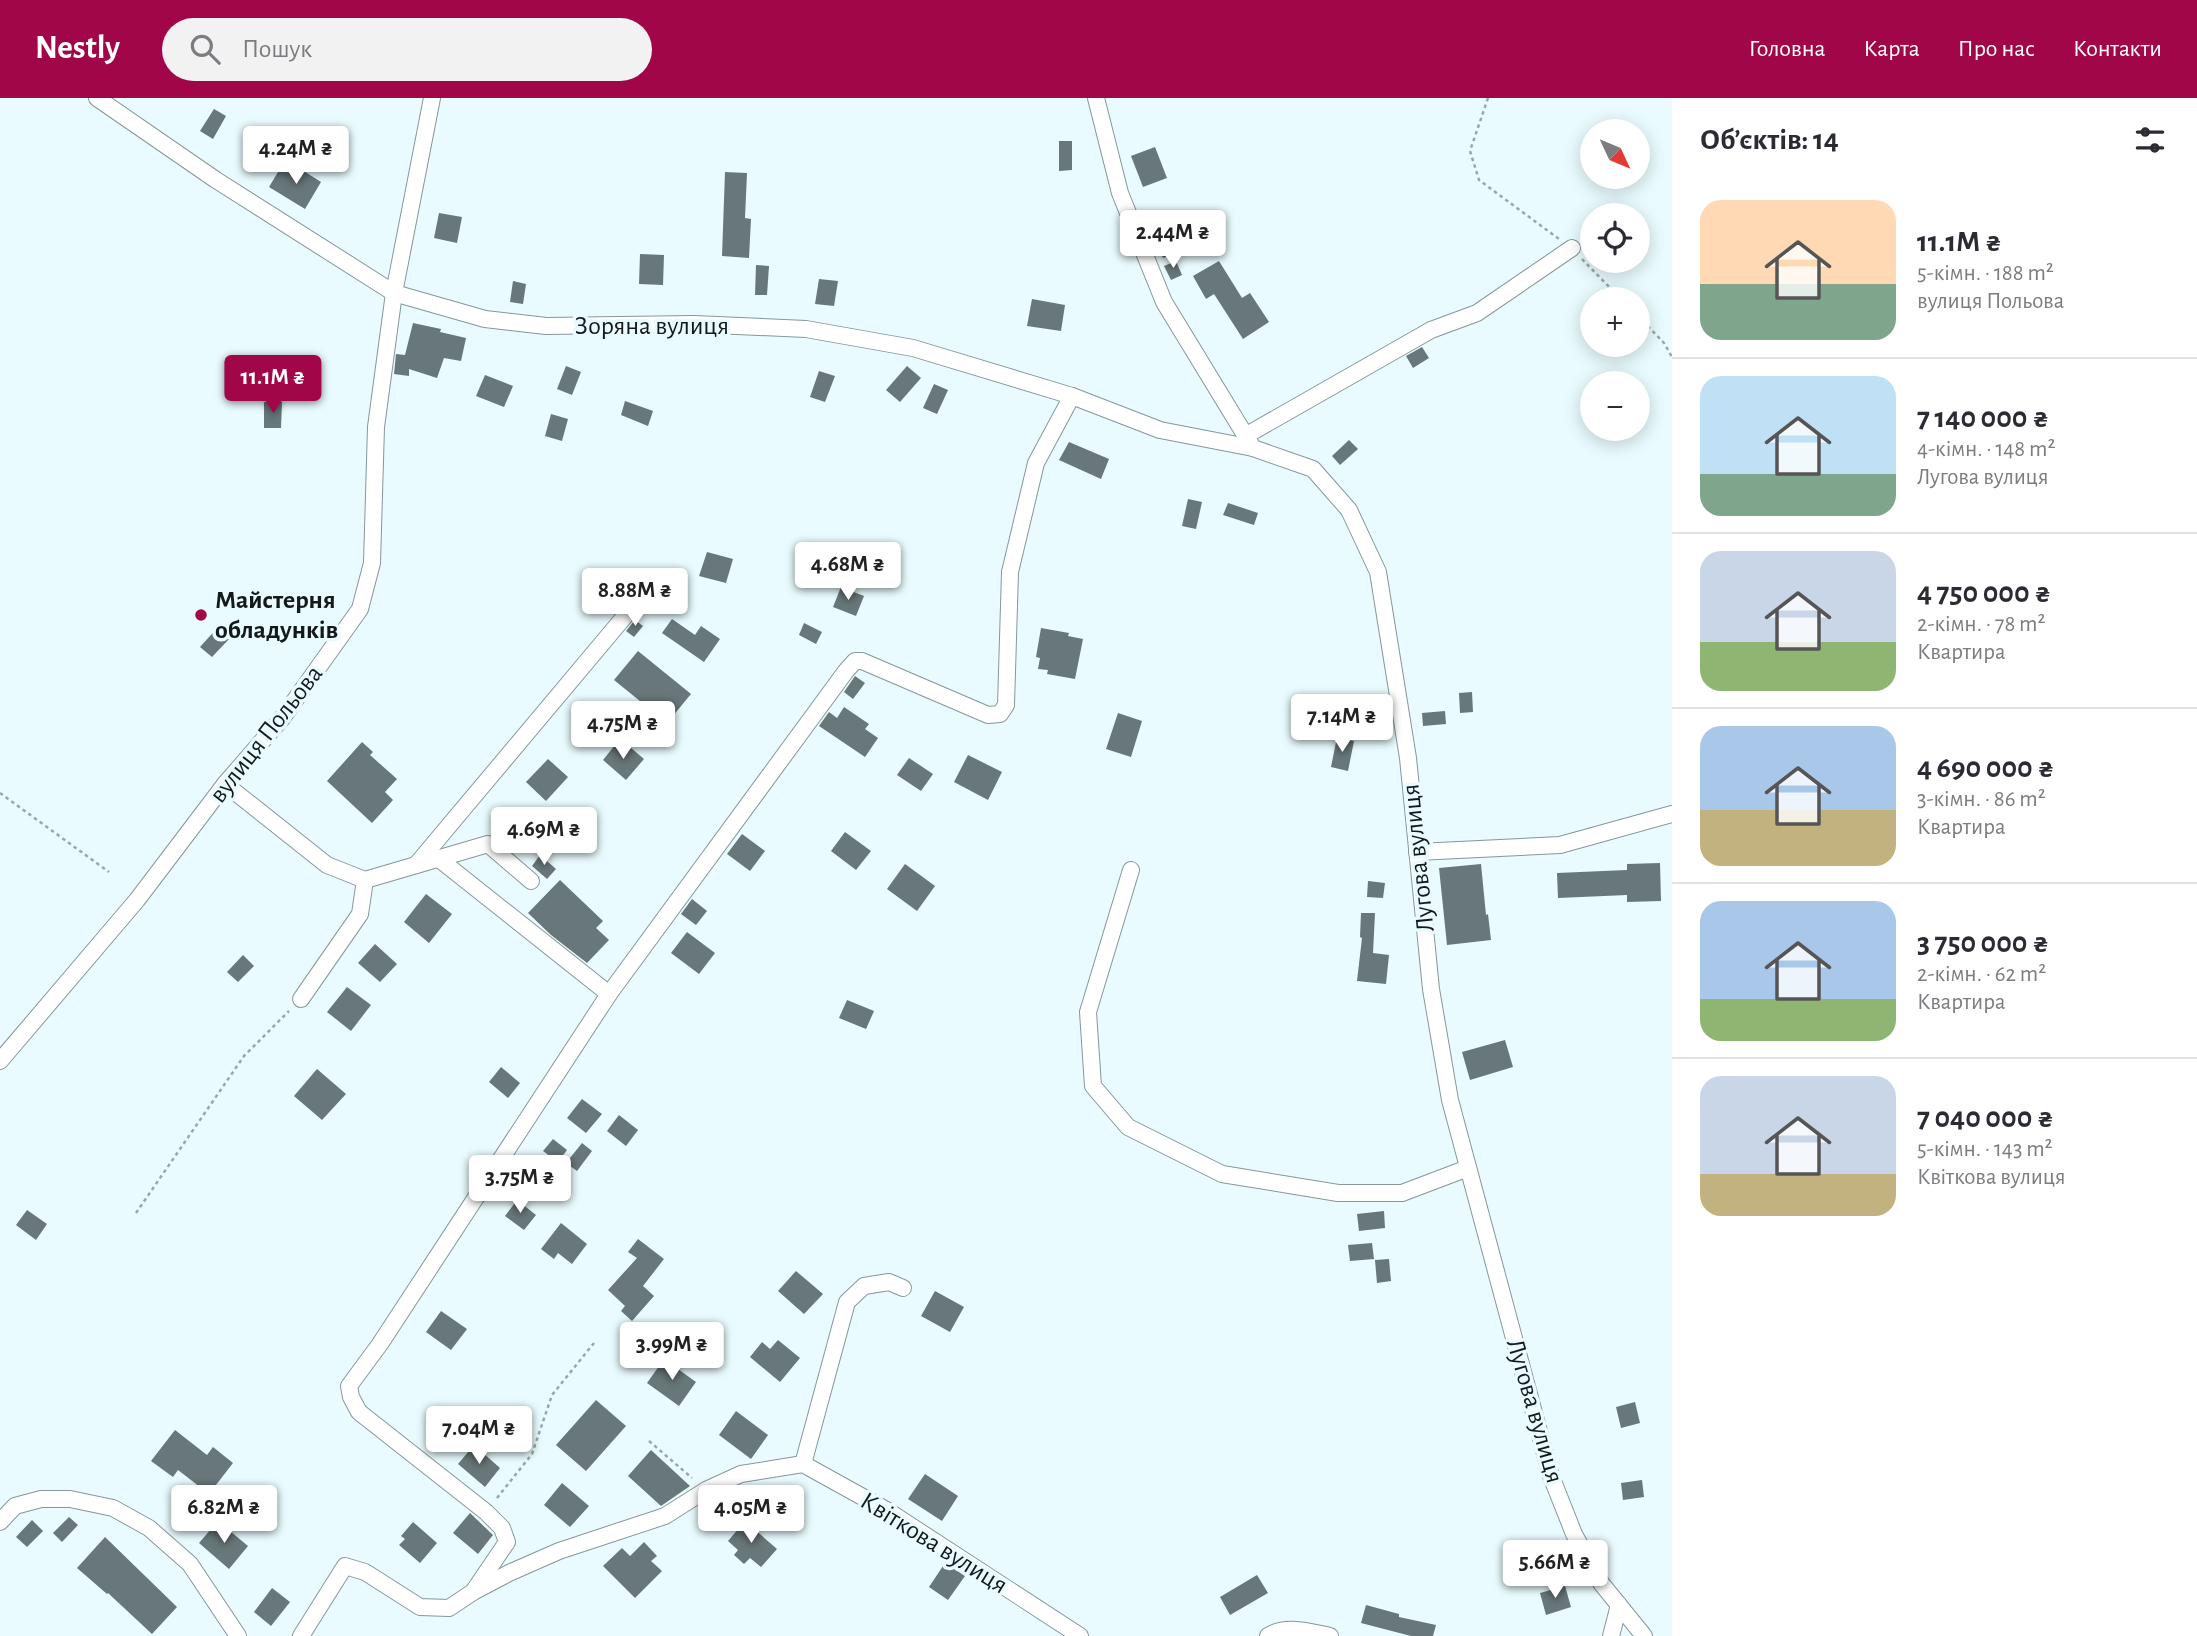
<!DOCTYPE html>
<html lang="uk">
<head>
<meta charset="utf-8">
<style>
	body { margin:0; font-family:"Alegreya Sans",sans-serif; background:#f2f2f3; color:#2b2b33; height:100vh; display:flex; flex-direction:column; font-size:26px; white-space:nowrap }
	* { box-sizing:border-box; margin:0 }
	p { font-size:23px; color:#7c7c81 }
	.icon { flex:none; width:38px; height:38px; fill:none; stroke:currentColor; stroke-width:2; stroke-linecap:round; stroke-linejoin:round }
	.map { position:relative; flex:1; overflow:hidden }
	.side { display:flex; flex-direction:column; background:#fff; width:525px }
	.side>* { flex:none }
	.needle { width:46px; rotate:134deg }
	.tools { position:absolute; left:1580px; top:21px; display:grid; gap:14px }
	.tools a { display:grid; place-items:center; width:70px; height:70px; border-radius:50%; background:#fff; box-shadow:0 4px 18px #0003; font-size:35px }
	.price { position:absolute; translate:-50% -60px; padding:0 16px; border-radius:7px; background:#fff; color:#222; font-size:23px; line-height:46px; filter:drop-shadow(0 2px 4px #0008) }
	.price::after { content:''; position:absolute; left:50%; top:42px; width:21px; height:16px; margin-left:-10px; background:inherit; clip-path:polygon(0 0,100% 0,50% 100%) }
	.price.current { background:#a10748; color:#fff }
	ul { padding:0; list-style:none }
	li { display:flex; align-items:center; gap:21px; height:175px; padding:0 28px }
	li+li { border-top:2px solid #e1e1e2 }
	li span { display:grid; place-items:center; flex:none; width:196px; height:140px; border-radius:21px; color:#555 }
	li>.icon { margin-inline-start:auto }
	span .icon { width:84px; height:84px; fill:#fffc; stroke-width:1 }
	li b { font-size:30px }
	h2 { display:flex; justify-content:space-between; align-items:center; height:84px; padding:0 28px; font-size:30px }
	header { display:flex; align-items:center; gap:42px; box-sizing:border-box; height:98px; padding:0 35px; background:#a10748; color:#fff }
	header strong { font-size:33px }
	nav { display:flex; gap:38px; margin-inline-start:auto; font-size:24px }
	.search { width:490px; height:63px; background:#f2f2f3; display:flex; align-items:center; gap:18px; box-sizing:border-box; padding:0 24px; border-radius:38px; color:#7c7c81; font-size:26px }
	main { display:flex; flex:1; min-height:0 }
	.map>svg:first-child { display:block }
	.building { fill:#67777a }
	.lines { fill:none; stroke-linecap:round; stroke-linejoin:round }
	.minor-casing { stroke:#86979a; stroke-width:18 }
	.path { stroke:#9aa7aa; stroke-width:2.5; stroke-dasharray:3.5 3.5; stroke-linecap:butt }
	.minor { stroke:#fff; stroke-width:16 }
	.poi-dot { fill:#a10748; stroke:#e9fbfe; stroke-width:2.5 }
	.labels { text-anchor:middle; dominant-baseline:central; stroke-width:7; stroke-linejoin:round; paint-order:stroke }
	.street-label { font-size:26px; fill:#141a1b; stroke:#e9fbfe }
	.poi-label { font-size:26px; font-weight:bold; fill:#141a1b; stroke:#e9fbfe; text-anchor:start }
</style>
</head>
<body>
<header>
<strong>Nestly</strong>
<div class="search"><svg class="icon" aria-label="search" viewBox="0 0 24 24"><circle cx="10" cy="10" r="6"/><path d="M15 15l6 6"/></svg>Пошук</div>
<nav><a>Головна</a><a>Карта</a><a>Про нас</a><a>Контакти</a></nav>
</header>
<main>
<div class="map">
<svg width="1672" height="1538" viewBox="0 0 1672 1538">
	<rect width="100%" height="100%" fill="#e9fbfe"/>
	<g class="building">
		<path d="M214 11 226 18 213 41 200 33Z"/>
		<path d="M1059 43H1072V72L1059 73Z"/>
		<path d="M1155 49 1167 80 1143 89 1131 58Z"/>
		<path d="M281 69 295 77 299 70 321 84 305 111 269 89Z"/>
		<path d="M725 74 747 75 745 120 751 121 749 160 722 158Z"/>
		<path d="M439 115 462 119 457 145 434 140Z"/>
		<path d="M1189 131 1195 147 1163 160 1156 144Z"/>
		<path d="M640 156 664 157 663 187 639 186Z"/>
		<path d="M1176 163 1182 177 1171 182 1164 168Z"/>
		<path d="M1219 163 1242 200 1250 195 1269 224 1243 241 1214 196 1206 201 1193 178Z"/>
		<path d="M756 167 769 168 767 197H755Z"/>
		<path d="M819 181 838 183 834 208 815 206Z"/>
		<path d="M513 183 526 186 523 206 510 204Z"/>
		<path d="M1032 201 1065 207 1061 233 1027 228Z"/>
		<path d="M413 225 441 231 440 234 466 240 461 263 444 260 437 280 409 271V278L394 276 396 256 405 257Z"/>
		<path d="M1422 249 1429 260 1413 270 1406 258Z"/>
		<path d="M566 268 581 274 572 297 557 291Z"/>
		<path d="M907 268 921 280 900 304 886 292Z"/>
		<path d="M819 273 835 278 825 304 810 299Z"/>
		<path d="M485 277 513 288 504 309 476 298Z"/>
		<path d="M934 286 948 292 937 316 923 310Z"/>
		<path d="M625 303 653 313 648 328 621 317Z"/>
		<path d="M264 304H282L281 330H264Z"/>
		<path d="M551 316 568 321 562 343 545 338Z"/>
		<path d="M1349 342 1358 351 1340 367 1332 358Z"/>
		<path d="M1069 344 1109 361 1101 381 1059 362Z"/>
		<path d="M1188 401 1202 404 1196 431 1182 428Z"/>
		<path d="M1228 405 1258 415 1254 427 1223 417Z"/>
		<path d="M707 454 733 461 726 485 699 478Z"/>
		<path d="M841 489 864 498 856 518 833 509Z"/>
		<path d="M672 521 695 537 701 528 720 541 704 564 662 535Z"/>
		<path d="M635 522 643 528 634 539 626 533Z"/>
		<path d="M804 525 822 534 816 546 799 537Z"/>
		<path d="M219 528 231 539 212 559 200 549Z"/>
		<path d="M1041 530 1069 535 1068 538 1083 541 1075 581 1047 576 1048 572 1038 571 1040 560 1036 559Z"/>
		<path d="M638 553 691 596 667 625 614 582Z"/>
		<path d="M855 578 865 585 853 601 844 594Z"/>
		<path d="M1472 594 1473 614 1460 615 1459 595Z"/>
		<path d="M844 609 869 626 865 631 878 640 865 659 819 628 829 614 837 620Z"/>
		<path d="M1445 613 1446 626 1423 628 1422 615Z"/>
		<path d="M1118 615 1142 623 1131 659 1106 651Z"/>
		<path d="M1337 639 1354 643 1348 673 1331 669Z"/>
		<path d="M362 644 373 654 370 657 397 681 385 694 393 702 372 725 327 683Z"/>
		<path d="M615 647 626 656 631 650 644 661 626 682 603 662Z"/>
		<path d="M968 657 1002 674 988 702 954 684Z"/>
		<path d="M909 660 933 676 921 693 897 677Z"/>
		<path d="M548 661 568 679 546 703 526 684Z"/>
		<path d="M845 734 871 753 856 772 831 753Z"/>
		<path d="M742 736 765 753 750 773 727 756Z"/>
		<path d="M540 757 556 771 547 781 532 768Z"/>
		<path d="M1660 765 1661 803 1627 804V797L1558 800 1557 775 1627 772V766Z"/>
		<path d="M905 766 935 788 917 813 887 791Z"/>
		<path d="M1481 766 1486 817 1488 816 1491 842 1447 847 1439 770Z"/>
		<path d="M560 782 603 823 596 830 609 842 587 865 551 837 528 815Z"/>
		<path d="M1368 783 1385 785 1383 800 1367 799Z"/>
		<path d="M426 796 452 816 429 845 404 824Z"/>
		<path d="M692 801 707 813 696 827 681 816Z"/>
		<path d="M1361 815H1375L1373 855 1389 857 1386 886 1357 883 1362 840 1360 839Z"/>
		<path d="M687 834 715 855 699 876 671 855Z"/>
		<path d="M375 846 397 866 380 884 358 865Z"/>
		<path d="M243 857 254 868 238 884 227 874Z"/>
		<path d="M347 889 371 907 351 933 327 914Z"/>
		<path d="M847 902 874 913 866 931 839 920Z"/>
		<path d="M1505 942 1513 969 1470 982 1462 954Z"/>
		<path d="M501 969 520 985 508 1000 489 984Z"/>
		<path d="M317 971 346 996 322 1022 294 998Z"/>
		<path d="M582 1001 602 1016 586 1035 567 1020Z"/>
		<path d="M619 1017 638 1032 626 1048 607 1033Z"/>
		<path d="M553 1041 567 1052 558 1064 543 1053Z"/>
		<path d="M582 1045 592 1053 577 1073 566 1065Z"/>
		<path d="M517 1102 536 1117 524 1132 505 1118Z"/>
		<path d="M27 1112 47 1126 36 1142 16 1127Z"/>
		<path d="M1384 1113 1385 1130 1359 1133 1357 1116Z"/>
		<path d="M561 1125 587 1146 572 1166 558 1155 554 1161 541 1151Z"/>
		<path d="M638 1141 664 1161 643 1188 654 1198 632 1223 621 1213 625 1208 608 1192 637 1160 628 1154Z"/>
		<path d="M1372 1145 1374 1161 1350 1163 1348 1147Z"/>
		<path d="M1389 1161 1391 1183 1377 1185 1375 1162Z"/>
		<path d="M796 1173 823 1196 804 1216 778 1193Z"/>
		<path d="M935 1193 964 1209 950 1234 921 1218Z"/>
		<path d="M441 1213 467 1231 451 1252 426 1234Z"/>
		<path d="M778 1242 800 1260 780 1284 750 1259 762 1244 770 1251Z"/>
		<path d="M664 1261 696 1284 679 1308 647 1285Z"/>
		<path d="M596 1302 626 1328 586 1373 556 1347Z"/>
		<path d="M1635 1304 1640 1325 1621 1330 1616 1309Z"/>
		<path d="M736 1313 768 1337 751 1361 719 1337Z"/>
		<path d="M175 1332 207 1357 213 1349 233 1365 209 1396 178 1372 173 1379 151 1363Z"/>
		<path d="M474 1347 500 1370 485 1389 458 1366Z"/>
		<path d="M651 1352 690 1388 661 1408 628 1378Z"/>
		<path d="M925 1376 958 1398 942 1423 908 1401Z"/>
		<path d="M1642 1382 1644 1399 1623 1402 1621 1385Z"/>
		<path d="M562 1385 589 1408 570 1429 544 1407Z"/>
		<path d="M470 1415 493 1437 478 1456 453 1435Z"/>
		<path d="M69 1419 78 1427 62 1444 53 1435Z"/>
		<path d="M32 1422 43 1433 27 1449 16 1439Z"/>
		<path d="M218 1423 248 1448 229 1471 199 1445Z"/>
		<path d="M745 1423 777 1451 761 1469 750 1460 744 1466 734 1457 738 1452 728 1443Z"/>
		<path d="M413 1424 437 1445 420 1465 399 1447 405 1441 401 1438Z"/>
		<path d="M105 1439 177 1509 152 1536 108 1495 107 1496 77 1470Z"/>
		<path d="M644 1444 657 1458 651 1463 662 1473 635 1500 603 1468 622 1450 630 1458Z"/>
		<path d="M945 1465 965 1478 948 1502 929 1489Z"/>
		<path d="M1257 1477 1268 1495 1230 1517 1220 1499Z"/>
		<path d="M1565 1488 1571 1509 1546 1517 1540 1495Z"/>
		<path d="M272 1490 290 1504 271 1528 254 1514Z"/>
		<path d="M1366 1507 1399 1516V1519L1436 1527 1433 1538H1411L1361 1525Z"/>
	</g>
	<g class="lines">
		<g class="minor-casing">
			<g id="minor">
				<path d="M97 0 216 82 394 195 485 221 546 228 694 226 806 231 913 250 1072 298 1160 332 1253 350 1313 371 1349 412 1378 474 1408 660 1431 891 1450 1002 1551 1378 1574 1436 1601 1485 1644 1538"/>
				<path d="M1096 0 1120 95 1164 204 1253 350"/>
				<path d="M1245 338 1431 232 1477 215 1572 150"/>
				<path d="M225 686 327 767 365 782 488 746 531 783"/>
				<path d="M1417 754 1560 747 1672 716"/>
				<path d="M439 761 609 896"/>
				<path d="M416 767 625 518"/>
				<path d="M1131 772 1088 914 1093 988 1128 1029 1222 1076 1338 1095H1402L1468 1070"/>
				<path d="M301 901 360 816 365 782"/>
				<path d="M0 963 137 802 225 686 283 619 360 511 372 465 376 329 394 195 432 0"/>
				<path d="M803 1366 847 1204 864 1188 889 1184 903 1190"/>
				<path d="M0 1424 15 1408 41 1401H70L113 1410 149 1430 190 1466 238 1538"/>
				<path d="M473 1494 507 1444 502 1430 486 1414 359 1314 351 1299 349 1288 380 1246 609 896 846 573 855 563H862L988 617 1000 616 1006 607 1010 474 1036 365 1072 298"/>
				<path d="M301 1538 345 1468 365 1474 420 1509 449 1510 473 1494 509 1475 559 1453 665 1418 706 1392 741 1376 803 1366 888 1413 1080 1538"/>
				<path d="M1268 1538C1286 1526 1310 1534 1330 1538"/>
				<path d="M1611 1538 1619 1507"/>
			</g>
		</g>
		<g class="path">
			<path d="M1488 0 1470 53 1479 82 1559 141"/>
			<path d="M1582 161 1621 201"/>
			<path d="M1638 218 1664 245 1672 259"/>
			<path d="M0 695 109 774"/>
			<path d="M136 1115 244 958 289 913"/>
			<path d="M649 1343 692 1380"/>
			<path d="M497 1400 532 1356 552 1297 594 1245"/>
		</g>
		<use href="#minor" class="minor"/>
	</g>
	<circle class="poi-dot" cx="201" cy="517" r="7"/>
	<g class="labels">
		<g class="street-label">
			<text x="652" y="228">Зоряна вулиця</text>
			<text transform="translate(266 636) rotate(-52)">вулиця Польова</text>
			<text transform="translate(1418 760) rotate(-96)">Лугова вулиця</text>
			<text transform="translate(1535 1313) rotate(74)">Лугова вулиця</text>
			<text transform="translate(934 1445) rotate(32)">Квіткова вулиця</text>
		</g>
		<g class="poi-label">
			<text x="215" y="502">Майстерня<tspan x="215" dy="30">обладунків</tspan></text>
		</g>
	</g>
</svg>
<div class="tools">
<a><svg class="needle" viewBox="-14 -14 28 28"><path d="M0-13l5 13h-10z" fill="#e53935"/><path d="M0 13l5-13h-10z" fill="#7c7c81"/></svg></a>
<a><svg class="icon" aria-label="locate" viewBox="0 0 24 24"><circle cx="12" cy="12" r="6"/><path d="M12 2v4M12 18v4M2 12h4M18 12h4"/></svg></a>
<a>+</a>
<a>−</a>
</div>
<b class="price" style="left:296px;top:88px">4.24M ₴</b>
<b class="price" style="left:1173px;top:172px">2.44M ₴</b>
<b class="price current" style="left:273px;top:317px">11.1M ₴</b>
<b class="price" style="left:848px;top:504px">4.68M ₴</b>
<b class="price" style="left:635px;top:530px">8.88M ₴</b>
<b class="price" style="left:1342px;top:656px">7.14M ₴</b>
<b class="price" style="left:623px;top:663px">4.75M ₴</b>
<b class="price" style="left:544px;top:769px">4.69M ₴</b>
<b class="price" style="left:520px;top:1117px">3.75M ₴</b>
<b class="price" style="left:672px;top:1284px">3.99M ₴</b>
<b class="price" style="left:479px;top:1368px">7.04M ₴</b>
<b class="price" style="left:224px;top:1447px">6.82M ₴</b>
<b class="price" style="left:751px;top:1447px">4.05M ₴</b>
<b class="price" style="left:1555px;top:1502px">5.66M ₴</b>
</div>
<section class="side">
<h2>Об’єктів: 14<svg class="icon" aria-label="filters" viewBox="0 0 24 24"><path d="M4 7h16M4 17h16"/><circle cx="9" cy="7" r="2"/><circle cx="15" cy="17" r="2"/></svg></h2>
<ul>
<li><span style="background:linear-gradient(#ffd9b3 60%,#7fa58c 0)"><svg class="icon" aria-label="home" viewBox="0 0 24 24"><path d="M3 11l9-7 9 7M6 9v11h12V9"/></svg></span><div><b>11.1M ₴</b><p>5-кімн. · 188 m²</p><p>вулиця Польова</p></div></li>
<li><span style="background:linear-gradient(#bfe0f5 70%,#7fa58c 0)"><svg class="icon" aria-label="home" viewBox="0 0 24 24"><path d="M3 11l9-7 9 7M6 9v11h12V9"/></svg></span><div><b>7 140 000 ₴</b><p>4-кімн. · 148 m²</p><p>Лугова вулиця</p></div></li>
<li><span style="background:linear-gradient(#c9d6e8 65%,#8fb573 0)"><svg class="icon" aria-label="home" viewBox="0 0 24 24"><path d="M3 11l9-7 9 7M6 9v11h12V9"/></svg></span><div><b>4 750 000 ₴</b><p>2-кімн. · 78 m²</p><p>Квартира</p></div></li>
<li><span style="background:linear-gradient(#a9c7e8 60%,#c2b280 0)"><svg class="icon" aria-label="home" viewBox="0 0 24 24"><path d="M3 11l9-7 9 7M6 9v11h12V9"/></svg></span><div><b>4 690 000 ₴</b><p>3-кімн. · 86 m²</p><p>Квартира</p></div></li>
<li><span style="background:linear-gradient(#a9c7e8 70%,#8fb573 0)"><svg class="icon" aria-label="home" viewBox="0 0 24 24"><path d="M3 11l9-7 9 7M6 9v11h12V9"/></svg></span><div><b>3 750 000 ₴</b><p>2-кімн. · 62 m²</p><p>Квартира</p></div></li>
<li><span style="background:linear-gradient(#c9d6e8 70%,#c2b280 0)"><svg class="icon" aria-label="home" viewBox="0 0 24 24"><path d="M3 11l9-7 9 7M6 9v11h12V9"/></svg></span><div><b>7 040 000 ₴</b><p>5-кімн. · 143 m²</p><p>Квіткова вулиця</p></div></li>
</ul>
</section>
</main>
</body>
</html>
